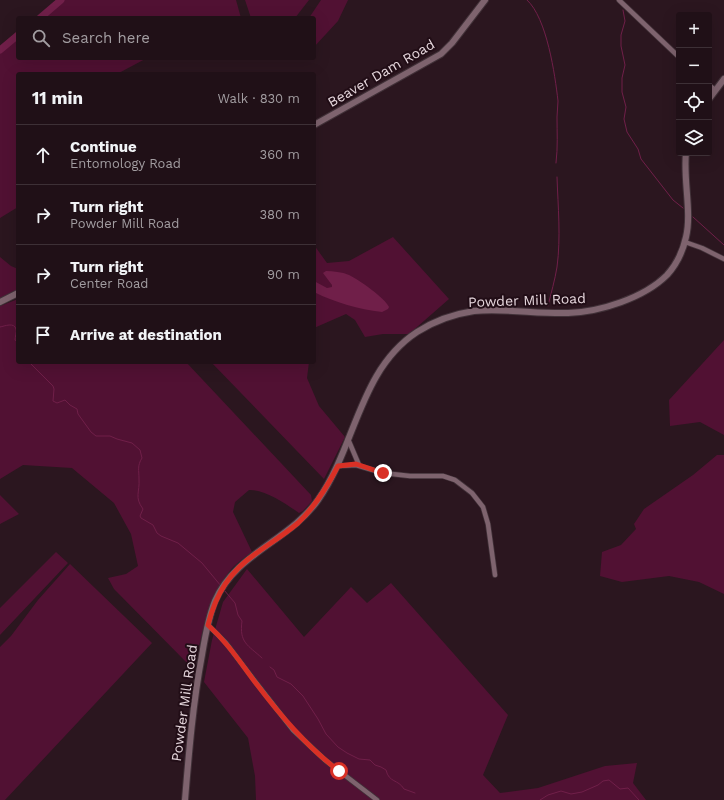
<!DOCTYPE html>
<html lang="en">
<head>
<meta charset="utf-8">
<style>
	body { margin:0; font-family:"Work Sans",sans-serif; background:#2d1e24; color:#f1f3f6 }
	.controls { position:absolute; right:12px; top:12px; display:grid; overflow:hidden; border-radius:4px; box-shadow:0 4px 16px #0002 }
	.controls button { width:36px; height:36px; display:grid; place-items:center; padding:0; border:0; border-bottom:1px solid #3d3036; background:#201017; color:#f1f3f6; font:20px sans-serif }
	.stop { position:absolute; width:12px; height:12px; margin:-9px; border:3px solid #d93025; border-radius:50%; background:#fff }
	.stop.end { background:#d93025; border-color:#fff; box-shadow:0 1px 4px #0008 }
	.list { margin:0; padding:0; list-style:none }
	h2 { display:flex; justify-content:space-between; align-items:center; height:52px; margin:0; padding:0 16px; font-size:17px }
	h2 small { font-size:13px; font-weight:400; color:#a29da1 }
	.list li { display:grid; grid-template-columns:26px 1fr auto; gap:12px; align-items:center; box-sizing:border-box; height:60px; padding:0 16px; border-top:1px solid #3d3036 }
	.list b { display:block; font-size:15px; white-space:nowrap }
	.list p { margin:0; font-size:13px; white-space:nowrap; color:#a29da1 }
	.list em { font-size:13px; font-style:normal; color:#a29da1 }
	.icon { flex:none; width:22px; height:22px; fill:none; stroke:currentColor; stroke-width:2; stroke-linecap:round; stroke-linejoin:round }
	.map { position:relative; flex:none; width:724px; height:800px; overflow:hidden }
	.search { position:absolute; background:#201017; box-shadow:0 4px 16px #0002; left:16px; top:16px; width:300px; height:44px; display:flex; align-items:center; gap:10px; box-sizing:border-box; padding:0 14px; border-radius:4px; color:#a29da1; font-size:15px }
	.panel { position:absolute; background:#201017; box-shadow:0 4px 16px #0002; left:16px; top:72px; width:300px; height:292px; border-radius:4px }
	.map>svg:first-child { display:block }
	.green { fill:#511133 }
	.water { fill:#701f49 }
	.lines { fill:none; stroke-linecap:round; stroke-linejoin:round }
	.stream { stroke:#701f49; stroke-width:1 }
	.river { stroke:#701f49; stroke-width:7 }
	.street-casing { stroke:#413138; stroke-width:6 }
	.secondary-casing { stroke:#413138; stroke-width:8 }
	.street { stroke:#7e636e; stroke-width:4.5 }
	.secondary { stroke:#7e636e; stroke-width:6 }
	.route { stroke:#d93025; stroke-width:5 }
	.labels { text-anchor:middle; stroke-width:4; stroke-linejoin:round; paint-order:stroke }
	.street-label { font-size:14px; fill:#e7d8de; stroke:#210d16 }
</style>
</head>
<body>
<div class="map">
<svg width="724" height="800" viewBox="0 0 724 800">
	<rect width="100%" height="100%" fill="#2b161f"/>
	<path class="green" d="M61,0H236L241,18H40Z
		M245,0H309L295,18H251Z
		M321,0H348L338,21L314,47V18H309Z
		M18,35V58H147L117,74H18V207L0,218V50Z
		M393,237L449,299L409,334H383L365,337L355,320L346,314L314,328V245L327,263L349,261Z
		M0,257L11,266L18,269V293L0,302Z
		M18,299V362H186L311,495L312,501L303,511L299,513C286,504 265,489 249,490L235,502L233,512L252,552C244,558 235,564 229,572C207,600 203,634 194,666H190L114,589L108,578L126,574L138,566L131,534L114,503L72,468L23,465L0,479V306Z
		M724,340V435L700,422L670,426L669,400Z
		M211,362H309L307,378L319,406L345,437L324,479Z
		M717,455H724V594L699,582L669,576L622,582L600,576L602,552L621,545L636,529L634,524L644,509L693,475Z
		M0,495L19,514L0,524Z
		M56,552L68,563L0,635V608Z
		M70,564L152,643L5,800H0V647L11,636L38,600Z
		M247,569L304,637L351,587L367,603L391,583L508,715L483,775L500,793L538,788L605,766L637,763L633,783L646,800H256L255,776L248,738L204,682L212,640L223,602Z"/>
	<path class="water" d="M326,271C333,271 342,272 349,275C358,279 385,298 389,307L388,309L382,312C358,309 336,303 314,292V281L327,288L332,287V285L323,273Z"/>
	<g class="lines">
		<path class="stream" d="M527,0C547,18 555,75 558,101C558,106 557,112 557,117C557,132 558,147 556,163
			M623,10L625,21L621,35V46L625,65L622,78V92L626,107L624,119L627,132L638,149L641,159L673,200L683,208
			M693,217L724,245
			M548,306C551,293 555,280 557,267C561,237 558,207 557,177
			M0,327C5,326 14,322 16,329C17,331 15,337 15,340L18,342
			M29,362L53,386L54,389L53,401L57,403L65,400L70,405L77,409L78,414L91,432L96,436H110L117,439L132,443L140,450L142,458C137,466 139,470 139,479C140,492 134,497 143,509L140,516L141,518L153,525L157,533L161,536L178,543L202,563L221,586
			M224,590L235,603L238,615L242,621C239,643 248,645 262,658
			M270,667L274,670L277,677L291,684L303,696L318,719L326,734L338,747L347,753L359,759L370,760L375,765L381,767L386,770C389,783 398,779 404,789L415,793
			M540,800L548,795L561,791L571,794L582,792L598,785L603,781L609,780L620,789L628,788L639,800"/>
		<path class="river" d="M40,18L61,0
			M0,50L18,35"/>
		<g class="street-casing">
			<path id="street" d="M619,0L679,57
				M709,85L715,90
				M685,242L702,248L724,259
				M348,439L359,465
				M338,466L356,465L383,473L410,476H443L455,480L472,493L483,507L488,524L495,575
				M208,625L226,643L254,680L293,730L325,760L377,800"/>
		</g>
		<g class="secondary-casing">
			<path id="secondary" d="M709,99L724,79
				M314,125L441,54L452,43L485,0
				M0,302L18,293
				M185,800C189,751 193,703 202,655C205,637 208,618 215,601C235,554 290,540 318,500C356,446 359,370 417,332C434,321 454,314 474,311C505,308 537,314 568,313C600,312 644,298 667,275C677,264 683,251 686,237C692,213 683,179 686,153"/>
		</g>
		<use href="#street" class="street"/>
		<use href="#secondary" class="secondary"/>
	</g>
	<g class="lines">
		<path class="route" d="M339,771C306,746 280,715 255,682C240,662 227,642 208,625C216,593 230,571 258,552C272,542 285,534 298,523C315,507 327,487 338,466L356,464L383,473"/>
	</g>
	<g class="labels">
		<g class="street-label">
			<text transform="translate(381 73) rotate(-30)" y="5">Beaver Dam Road</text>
			<text transform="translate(527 300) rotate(-2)" y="5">Powder Mill Road</text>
			<text transform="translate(184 703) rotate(-82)" y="5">Powder Mill Road</text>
		</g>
	</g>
</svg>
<div class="controls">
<button>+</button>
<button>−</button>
<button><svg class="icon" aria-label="locate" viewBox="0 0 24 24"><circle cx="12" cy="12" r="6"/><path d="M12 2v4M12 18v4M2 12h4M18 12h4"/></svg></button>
<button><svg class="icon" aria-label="layers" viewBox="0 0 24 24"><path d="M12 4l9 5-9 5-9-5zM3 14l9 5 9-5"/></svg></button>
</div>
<div class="stop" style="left:339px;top:771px"></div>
<div class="stop end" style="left:383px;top:473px"></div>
<div class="search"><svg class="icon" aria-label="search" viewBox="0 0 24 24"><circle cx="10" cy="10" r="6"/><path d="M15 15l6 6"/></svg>Search here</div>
<section class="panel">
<h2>11 min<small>Walk · 830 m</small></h2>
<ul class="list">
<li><svg class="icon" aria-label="ahead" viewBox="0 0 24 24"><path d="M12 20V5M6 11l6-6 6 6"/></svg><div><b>Continue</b><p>Entomology Road</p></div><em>360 m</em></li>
<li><svg class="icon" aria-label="right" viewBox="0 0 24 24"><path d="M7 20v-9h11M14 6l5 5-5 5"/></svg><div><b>Turn right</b><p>Powder Mill Road</p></div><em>380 m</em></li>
<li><svg class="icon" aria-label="right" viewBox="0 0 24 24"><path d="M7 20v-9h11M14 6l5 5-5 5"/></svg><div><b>Turn right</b><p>Center Road</p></div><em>90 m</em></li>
<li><svg class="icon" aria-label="arrive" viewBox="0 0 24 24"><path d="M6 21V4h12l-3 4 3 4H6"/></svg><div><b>Arrive at destination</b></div></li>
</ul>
</section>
</div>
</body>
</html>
